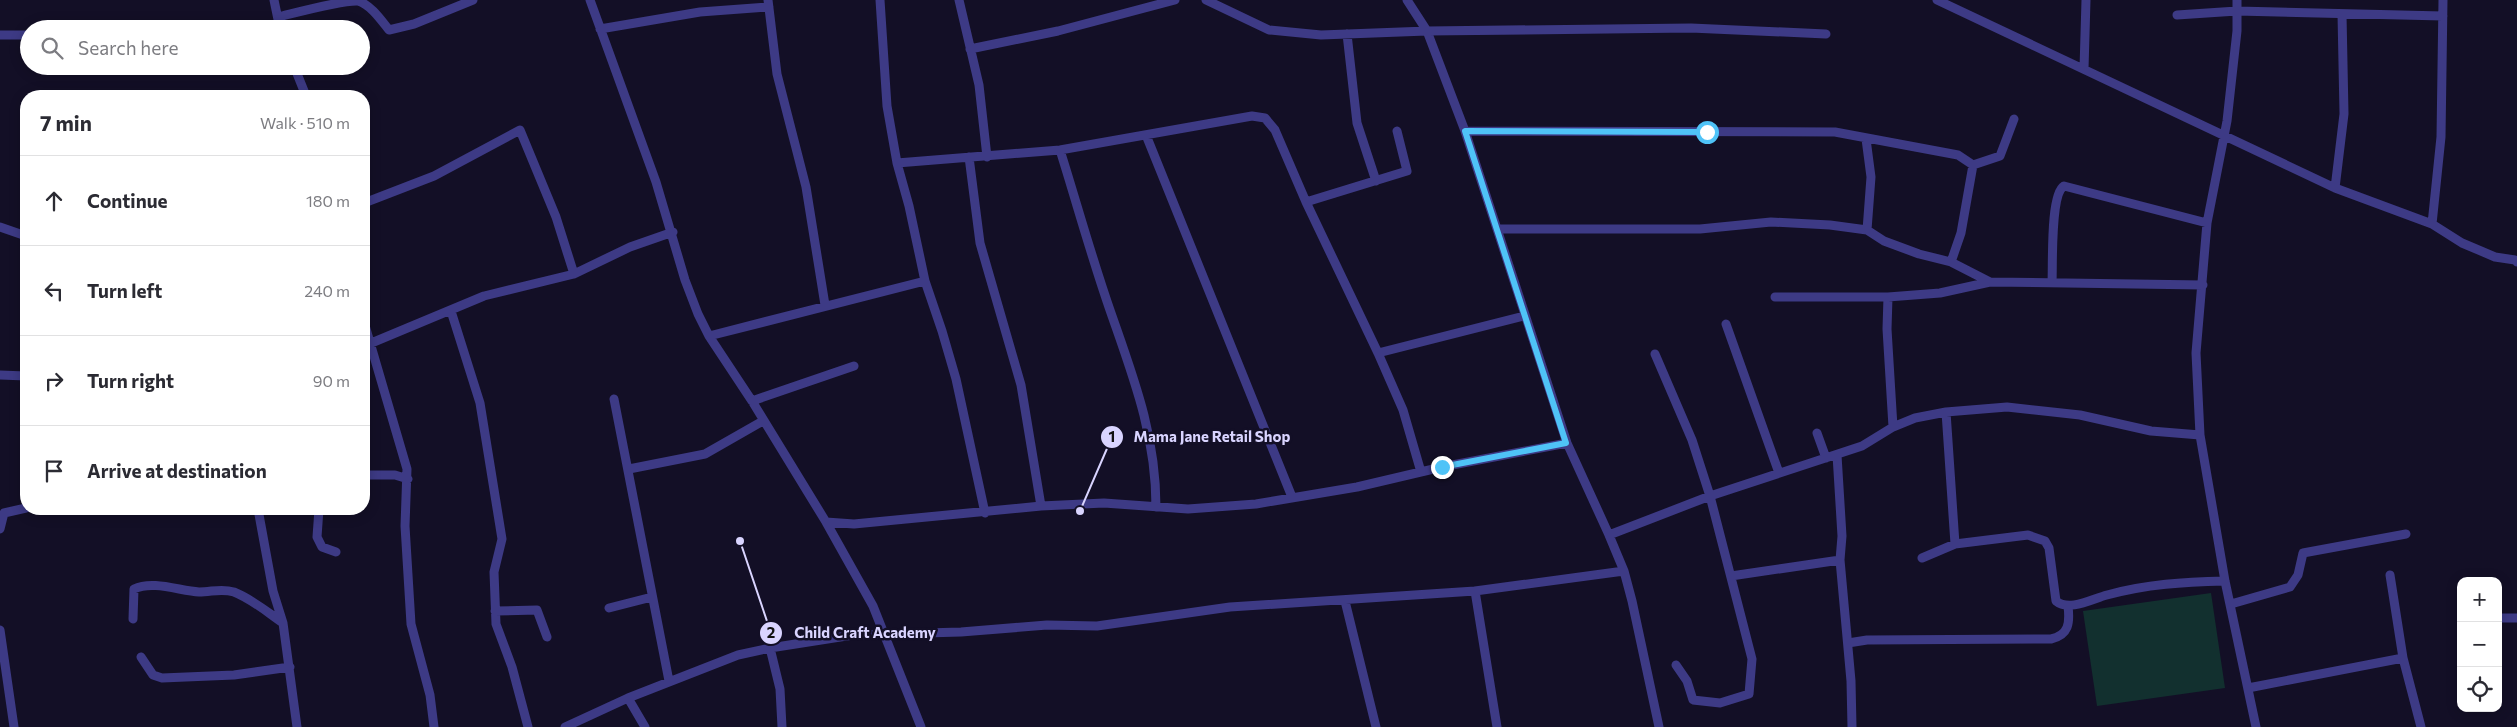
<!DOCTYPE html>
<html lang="en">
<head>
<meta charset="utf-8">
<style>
	body { margin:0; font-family:Commissioner,sans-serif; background:#f2f2f3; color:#2b2b33 }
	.controls { position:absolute; right:15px; bottom:15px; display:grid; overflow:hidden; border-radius:10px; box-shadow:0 2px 12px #0003 }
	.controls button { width:45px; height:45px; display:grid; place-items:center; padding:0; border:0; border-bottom:1px solid #e1e1e2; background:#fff; color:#2b2b33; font:25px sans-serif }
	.stop { position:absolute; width:15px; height:15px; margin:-11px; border:4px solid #4fc3f7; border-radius:50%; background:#fff }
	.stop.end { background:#4fc3f7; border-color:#fff; box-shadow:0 1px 5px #0008 }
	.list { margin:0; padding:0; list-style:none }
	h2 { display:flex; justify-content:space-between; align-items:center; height:65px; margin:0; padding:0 20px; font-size:21px }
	h2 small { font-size:16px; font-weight:400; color:#7c7c81 }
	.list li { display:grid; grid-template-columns:32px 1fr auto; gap:15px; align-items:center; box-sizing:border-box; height:90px; padding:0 20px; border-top:1px solid #e1e1e2 }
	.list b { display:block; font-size:19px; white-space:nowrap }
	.list em { font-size:16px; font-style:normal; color:#7c7c81 }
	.icon { flex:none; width:28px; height:28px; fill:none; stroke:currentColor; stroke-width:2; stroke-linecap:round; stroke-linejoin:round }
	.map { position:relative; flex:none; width:2517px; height:727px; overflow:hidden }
	.search { position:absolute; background:#fff; box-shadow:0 2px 12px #0003; left:20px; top:20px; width:350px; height:55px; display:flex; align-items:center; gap:12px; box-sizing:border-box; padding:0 18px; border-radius:28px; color:#7c7c81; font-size:19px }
	.panel { position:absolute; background:#fff; box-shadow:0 2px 12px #0003; left:20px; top:90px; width:350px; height:425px; border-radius:20px }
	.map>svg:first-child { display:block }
	.green { fill:#12302f }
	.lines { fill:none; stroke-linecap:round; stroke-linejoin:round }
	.minor { stroke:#3d3a85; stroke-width:9 }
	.route { stroke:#4fc3f7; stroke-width:6 }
	.leader { fill:none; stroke:#d9d4ff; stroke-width:2 }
	.callout-dot { fill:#d9d4ff; stroke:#130f26; stroke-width:2 }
	.mark-label { font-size:15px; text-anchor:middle; font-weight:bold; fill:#111 }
	.callout-label { font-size:15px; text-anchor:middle; font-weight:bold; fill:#d9d4ff; stroke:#130f26; stroke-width:5; stroke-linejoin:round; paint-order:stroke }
</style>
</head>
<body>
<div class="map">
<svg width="2517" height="727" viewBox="0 0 2517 727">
	<rect width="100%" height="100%" fill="#130f26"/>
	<path class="green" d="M2211,593L2225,688L2097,706L2083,611Z"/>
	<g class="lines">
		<path class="minor" d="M274,0L280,29
			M590,0L656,182L685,280L698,314L709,336L752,401L826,522L873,606L921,727
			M768,0L777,74L806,187L825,305
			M880,0L887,106L897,163L909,206L925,281L942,331L956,379L985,513
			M959,0L979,85L987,157
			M1206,0L1269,30L1321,35L1427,31L1691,28L1826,34
			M1407,0L1427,31L1465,131L1567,443L1609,535L1624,571L1632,601L1659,727
			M1937,0L2335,188L2432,224L2462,243L2495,257L2515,260L2517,262
			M2237,0V31L2227,121L2207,223L2196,353L2200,435L2225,581L2256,727
			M2177,15L2237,11L2443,16
			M278,17C295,13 342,0 358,1C371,5 381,20 389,30L414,24L473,0
			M600,29L700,12L769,7
			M1347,34L1357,123L1376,181
			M0,35H29
			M970,49L1058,31L1175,0
			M294,66L306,96
			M2084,69L2086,0
			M1465,131L1835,132L1958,155L1973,165L1961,233L1951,262
			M1146,135L1292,497
			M1866,139L1871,177L1867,230
			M1060,150C1077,204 1092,259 1111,313C1134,379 1156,436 1156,507
			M969,157L980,243L1021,385L1041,506
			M897,163L1060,150L1252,116L1265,118L1275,130L1306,202L1378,353L1403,410L1421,472
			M1973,165L2000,156L2014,119
			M2335,188L2344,114L2342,14
			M1306,202L1407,171L1397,131
			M364,203L434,176L520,130L556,217L574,274
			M2432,224L2441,137L2443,0
			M0,227L26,236
			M1498,229H1700L1771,222L1830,225L1867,230L1884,241L1919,254L1951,262L1990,282L2203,285
			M2052,282C2053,265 2050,194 2064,186L2207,223
			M1775,297H1888L1940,293L1990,282
			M1888,297L1887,329L1893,427
			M451,311L480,403L502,539L494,572L496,624L512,667L528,727
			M364,322L407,469L405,526L411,624L430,695L434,727
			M1726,324L1779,473
			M709,336L925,281
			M369,344L484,296L574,274L630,247L673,232
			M1378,353L1524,316
			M1655,354L1692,440L1710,496L1752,659L1749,694L1720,703L1693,700L1687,681L1676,665
			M0,375L26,376
			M25,376L26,326
			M614,399L669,681
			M752,401L854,366
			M1946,412L1955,544
			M1817,433L1826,458
			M1837,455L1842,536L1840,560L1851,681L1852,727
			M629,469L705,454L763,421
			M364,475H395L408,479
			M258,509L273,591L283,623L297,727
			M319,509L317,537L322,547L336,552
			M826,522L854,524L1041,506L1104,503L1188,509L1256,504L1357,487L1442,467L1567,443
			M0,529L4,513L26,508
			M1609,535L1710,496L1862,446L1893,427L1915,418L1946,412L2007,407L2080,415L2151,431L2200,435
			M1922,558L1955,544L2028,535L2045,541L2049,548L2056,601C2069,612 2092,599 2107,595C2147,584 2184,582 2225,581
			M2390,575L2403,658L2421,727
			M1731,576L1840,560
			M1475,591L1497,727
			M1345,601L1376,727
			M2231,604L2290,587L2298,575L2303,553L2406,534
			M609,608L652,597
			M495,611L537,610L547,637
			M2498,618H2517
			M133,619L134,589C153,580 180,591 199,592C212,592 221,588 234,592C252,599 267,612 283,623
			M0,630L14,727
			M1848,643L1867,640L2051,639C2069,635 2070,623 2068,606
			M770,648L780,689L782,727
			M141,657L153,675L162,678L234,675L290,667
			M2248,688L2403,658
			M628,698L645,727
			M565,727L628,698L738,655L770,648L853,635L961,632L1047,625L1097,626L1230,607L1475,591L1624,571"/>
	</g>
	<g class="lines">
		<path class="route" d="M1442,467L1566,443L1465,131L1707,132"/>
	</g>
	<path class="leader" d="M1080 511L1112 437M740 541L771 633"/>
	<g class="callout-dot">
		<circle cx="1080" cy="511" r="5"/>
		<circle cx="740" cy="541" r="5"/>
		<circle cx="1112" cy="437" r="12"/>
		<circle cx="771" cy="633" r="12"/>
	</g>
	<g class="mark-label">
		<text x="1112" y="442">1</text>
		<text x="771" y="638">2</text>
	</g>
	<g class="callout-label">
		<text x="1212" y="442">Mama Jane Retail Shop</text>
		<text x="865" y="638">Child Craft Academy</text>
	</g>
</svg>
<div class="controls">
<button>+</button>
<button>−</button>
<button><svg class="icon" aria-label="locate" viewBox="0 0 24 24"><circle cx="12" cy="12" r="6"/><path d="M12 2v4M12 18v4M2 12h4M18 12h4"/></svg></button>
</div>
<div class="stop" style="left:1707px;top:132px"></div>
<div class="stop end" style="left:1442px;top:467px"></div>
<div class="search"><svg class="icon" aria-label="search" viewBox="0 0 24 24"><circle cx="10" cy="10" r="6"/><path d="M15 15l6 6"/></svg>Search here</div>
<section class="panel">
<h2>7 min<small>Walk · 510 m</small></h2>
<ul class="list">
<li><svg class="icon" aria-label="ahead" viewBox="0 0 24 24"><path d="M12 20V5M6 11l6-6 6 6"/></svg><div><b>Continue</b></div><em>180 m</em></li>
<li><svg class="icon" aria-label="left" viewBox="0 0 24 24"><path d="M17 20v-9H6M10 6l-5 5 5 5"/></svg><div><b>Turn left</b></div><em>240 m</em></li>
<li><svg class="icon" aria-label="right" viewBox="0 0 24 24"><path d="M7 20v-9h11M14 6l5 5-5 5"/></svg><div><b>Turn right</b></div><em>90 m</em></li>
<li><svg class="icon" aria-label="arrive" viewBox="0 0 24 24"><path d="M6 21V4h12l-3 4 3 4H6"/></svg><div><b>Arrive at destination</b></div></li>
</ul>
</section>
</div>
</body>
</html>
